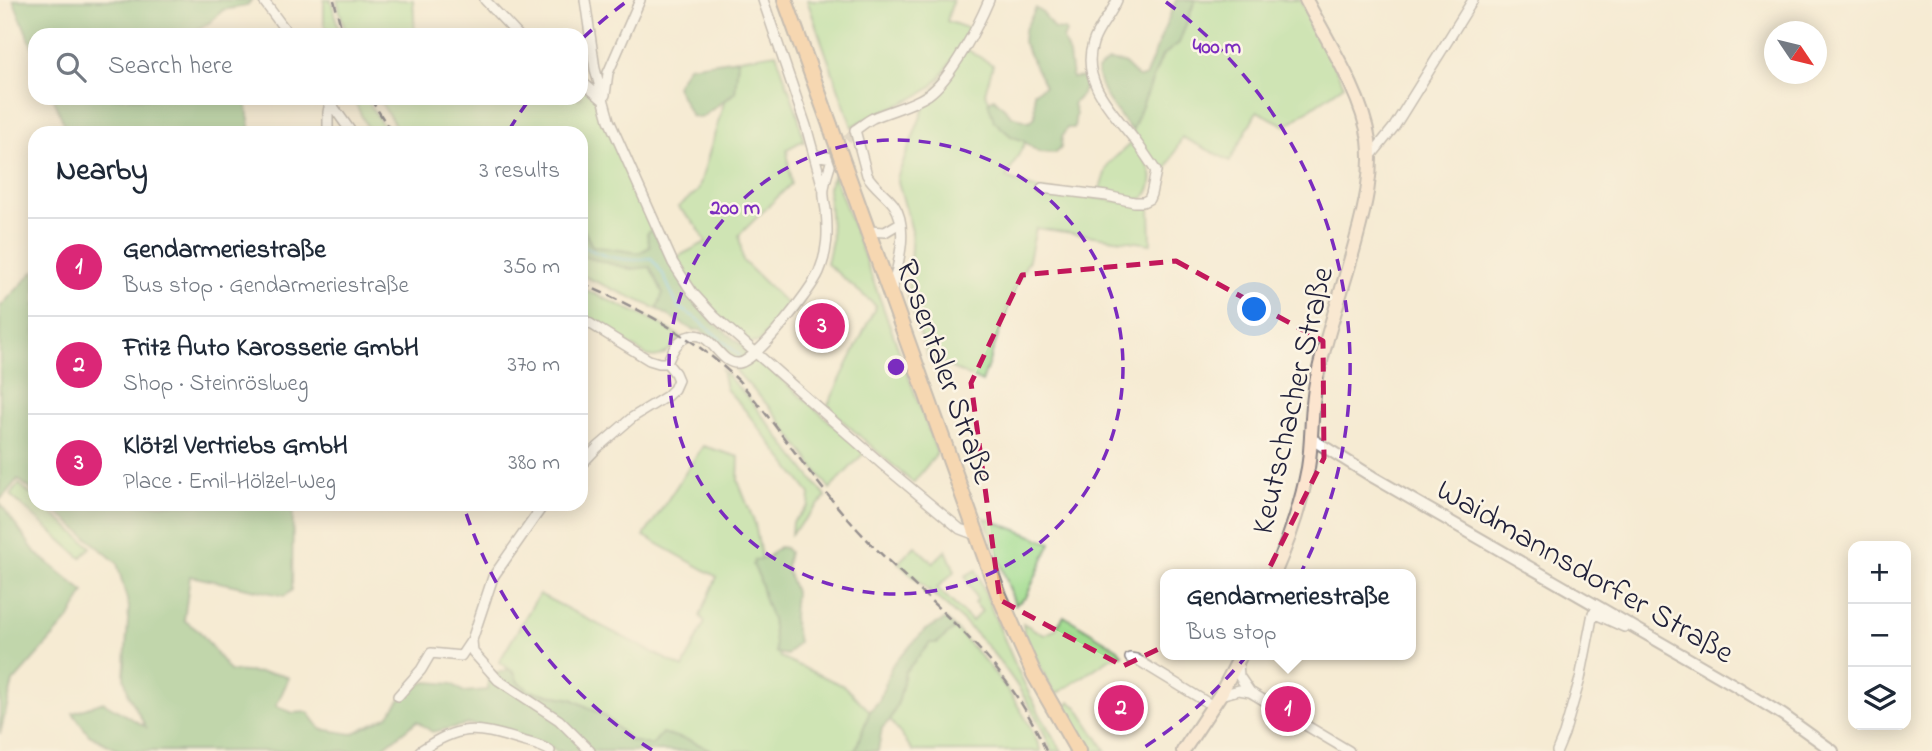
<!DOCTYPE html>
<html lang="en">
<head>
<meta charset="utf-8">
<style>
	body { margin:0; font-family:"Indie Flower",sans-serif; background:#f6f6f7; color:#1f2937 }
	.controls { position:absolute; right:21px; bottom:21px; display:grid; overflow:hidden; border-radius:14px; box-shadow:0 4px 18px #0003 }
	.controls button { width:63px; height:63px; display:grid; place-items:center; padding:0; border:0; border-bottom:2px solid #e0e1e3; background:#fff; color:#1f2937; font:35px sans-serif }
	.compass { position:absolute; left:1764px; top:21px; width:63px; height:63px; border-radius:50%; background:#fff; box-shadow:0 4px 18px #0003; rotate:125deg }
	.you { position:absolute; left:1255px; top:310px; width:24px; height:24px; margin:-18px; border:5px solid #fff; border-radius:50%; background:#1a73e8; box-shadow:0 0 0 10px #1a73e833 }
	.badge { display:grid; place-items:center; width:46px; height:46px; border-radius:50%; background:#db2777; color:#fff; font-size:23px; font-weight:700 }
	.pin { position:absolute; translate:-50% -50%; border:4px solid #fff; box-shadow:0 2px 7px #0006 }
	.popup { position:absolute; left:1160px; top:569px; width:256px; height:91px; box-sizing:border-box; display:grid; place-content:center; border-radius:14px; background:#fff; filter:drop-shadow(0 2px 5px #0005); font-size:23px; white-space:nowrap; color:#747a83 }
	.popup b { font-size:26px; color:#1f2937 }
	.popup::after { content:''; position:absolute; left:50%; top:100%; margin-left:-14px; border:14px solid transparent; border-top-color:#fff }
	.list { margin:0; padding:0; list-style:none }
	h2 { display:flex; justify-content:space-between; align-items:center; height:91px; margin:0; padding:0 28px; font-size:30px }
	h2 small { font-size:23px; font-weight:400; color:#747a83 }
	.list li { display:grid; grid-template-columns:46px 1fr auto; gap:21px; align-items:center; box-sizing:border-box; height:98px; padding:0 28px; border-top:2px solid #e0e1e3 }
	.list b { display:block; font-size:26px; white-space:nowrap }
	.list p { margin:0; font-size:23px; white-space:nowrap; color:#747a83 }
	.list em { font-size:23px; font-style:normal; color:#747a83 }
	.icon { flex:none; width:38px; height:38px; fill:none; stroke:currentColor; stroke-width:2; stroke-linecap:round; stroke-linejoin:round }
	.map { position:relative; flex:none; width:1932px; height:751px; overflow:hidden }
	.search { position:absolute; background:#fff; box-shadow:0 4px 18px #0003; left:28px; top:28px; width:560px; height:77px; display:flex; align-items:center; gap:18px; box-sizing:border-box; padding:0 24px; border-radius:21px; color:#747a83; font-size:26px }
	.panel { position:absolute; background:#fff; box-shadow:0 4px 18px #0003; left:28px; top:126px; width:560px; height:385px; border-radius:21px }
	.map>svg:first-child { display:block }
	.green { fill:#a0dc8f; stroke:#617f65; stroke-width:2 }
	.forest { fill:#80bc7a; stroke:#516f5a; stroke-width:2 }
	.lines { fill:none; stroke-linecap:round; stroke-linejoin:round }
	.stream { stroke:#5ebfdc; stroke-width:2.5 }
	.minor-tunnel { stroke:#ccc3b5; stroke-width:9; stroke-dasharray:9 4.5; stroke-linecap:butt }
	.minor-casing { stroke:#8c8687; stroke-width:12 }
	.tertiary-casing { stroke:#8c8687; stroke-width:14 }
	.secondary-casing { stroke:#8c8687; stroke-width:16 }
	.primary-casing { stroke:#8c8687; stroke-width:18 }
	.minor { stroke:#fff; stroke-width:9 }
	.tertiary { stroke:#fff; stroke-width:10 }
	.secondary { stroke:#fce5cf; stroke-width:12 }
	.primary { stroke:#f7be88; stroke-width:14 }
	.rail { stroke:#22223b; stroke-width:2.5; stroke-dasharray:10 5; stroke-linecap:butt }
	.primary-bridge-casing { stroke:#8c8687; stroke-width:18; stroke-linecap:butt }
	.primary-bridge { stroke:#f7be88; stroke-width:14 }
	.marked { fill:none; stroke:#c2185b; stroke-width:5; stroke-dasharray:14 9; stroke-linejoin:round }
	.ring { fill:none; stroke:#7b2cbf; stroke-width:3.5; stroke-dasharray:12 9 }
	.labels { text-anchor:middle; stroke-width:5; stroke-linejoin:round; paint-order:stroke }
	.street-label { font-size:32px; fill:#22223b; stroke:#fcf5e5 }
	.centre { fill:#7b2cbf; stroke:#fcf5e5; stroke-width:3.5 }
	.ring-label { font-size:21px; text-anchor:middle; font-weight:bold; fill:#7b2cbf; stroke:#fcf5e5; stroke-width:5; stroke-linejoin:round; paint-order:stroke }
</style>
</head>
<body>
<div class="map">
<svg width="1932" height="751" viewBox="0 0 1932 751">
	<rect width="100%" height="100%" fill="#fcf5e5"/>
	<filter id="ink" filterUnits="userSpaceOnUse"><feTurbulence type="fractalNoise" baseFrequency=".0143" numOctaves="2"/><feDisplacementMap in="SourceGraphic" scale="14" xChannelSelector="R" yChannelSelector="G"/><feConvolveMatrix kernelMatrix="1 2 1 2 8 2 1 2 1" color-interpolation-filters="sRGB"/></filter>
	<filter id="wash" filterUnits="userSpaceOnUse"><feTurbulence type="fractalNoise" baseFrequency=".00686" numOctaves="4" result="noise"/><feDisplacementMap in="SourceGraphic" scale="28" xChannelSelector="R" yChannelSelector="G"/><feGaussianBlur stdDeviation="1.57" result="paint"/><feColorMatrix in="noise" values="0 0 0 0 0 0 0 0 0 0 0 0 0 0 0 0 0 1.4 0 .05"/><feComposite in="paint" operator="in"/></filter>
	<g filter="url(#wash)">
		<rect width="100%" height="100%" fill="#f6ebd3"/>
		<path class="green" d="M324,0H331L340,35H327L324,23Z
			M337,0H413L415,35H346Z
			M807,0H953L947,21L970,29C958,49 946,77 926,91C904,106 876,111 852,127Z
			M1195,0H1300L1344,85L1286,126L1257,111L1230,161L1182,137L1166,171L1149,156L1132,131L1162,56L1179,43Z
			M966,49L993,65L985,93L1002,120L1027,139L1006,178L1040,190L1145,205L1150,208L1151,244L1036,228L1029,260L1016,284L982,382L928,357L908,298L912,231L897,178L928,98Z
			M776,53L798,115L804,142H800L787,149L791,184L739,235L743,261L789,306L759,342L750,343L717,315L695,290L677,257L706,242L697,226L678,207L698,191L724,102L735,92L738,59Z
			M581,87L595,96L652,229L647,234L650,247L639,253L591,246L581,224V133H400L378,98H581Z
			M353,98H366L387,133H370Z
			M1132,142C1146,160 1161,177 1144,198L1135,200L1099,192L1108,164Z
			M834,175L937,453L913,483L827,407L876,306L827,264L832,240L828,188Z
			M581,256L631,269L650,266L663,293L657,309L581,275Z
			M581,288L657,322L681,337C671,348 664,360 648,356L581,315Z
			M754,360L760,361L865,452L830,489L772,410L735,370Z
			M722,370L750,400L826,497L791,534L792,523L809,506L810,494L741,405L726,389Z
			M703,446L739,457L738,481L755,524L780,657L844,686L870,711L855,751H713L691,741L652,745L631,741L603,715L572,699L530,691L518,682L514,673L499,662L539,594L683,668L705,622L700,616L717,577L644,536Z
			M19,484L35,498V504H41L91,547L81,558L10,495Z
			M985,518L1051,543L1026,597L1015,605Z
			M915,546L933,563L946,550L955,571L937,588L972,621L982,611L974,603L977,600L965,576L976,570C1001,632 1025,695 1062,751H1052C1033,705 1003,660 967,625C945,604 921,584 898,563Z
			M1064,616L1118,649L1122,655L1111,658L1055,695L1024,635L1023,623L1044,635L1055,630Z
			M955,628C990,665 1023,704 1041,751H913L890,720L899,700L905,672L930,642L937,643Z
			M1070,702L1077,707L1106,751H1089L1068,715L1066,707Z"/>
		<path class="forest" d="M13,0H252L246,6L223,10L209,23L186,35H35V53Z
			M1176,0H1195L1179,43L1162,56L1132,131C1117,112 1100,95 1097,70L1108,61L1124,63L1138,77H1145Z
			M1036,8L1043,13L1054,29L1064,30L1066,32L1063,39L1069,55L1072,78L1088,77L1091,85L1084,88L1082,94L1073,104L1076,113L1074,128H1067L1062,136L1061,148L1056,153L1038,152L1022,140L1012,137L994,121L988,102L994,98L1012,116L1029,122L1035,117L1034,92L1045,86L1023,42L1024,31Z
			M738,59L735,92L701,118L691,116L676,86L688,66Z
			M53,98H243L247,107L251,133H68Z
			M581,224L592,246L639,253L650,247L647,234L652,229L688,291L713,322L744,347L747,353C744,360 739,360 732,359L701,330H693L657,309L663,293L650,267L631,269L581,256Z
			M35,270V493L18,479L0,500V307Z
			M0,503L36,553L84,592L70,618L13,682L0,734Z
			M48,504H293L292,590L285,596L190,576L184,620L200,632L230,671L281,674L289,678L276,706L293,713L308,712L321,729L352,734L388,716L409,688L427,682L452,684L464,692L488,690V676L509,669L514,673L518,682L530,691L572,699L603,715L631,741L652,745L662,733L691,741L713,751H557L549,746L470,724L432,732L417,721L379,751H119L89,735L73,713L103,702L146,727L129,696L124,677L129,607L117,563Z
			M779,547L785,548L789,552L786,567L795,592L793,617L798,642L787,655L776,653L772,619L764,598L759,577L753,565L755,560L767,558Z
			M946,619L955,628L937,643H930L905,672L899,700L890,720L882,728L878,751H855L870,711L879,701L892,665L925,630Z"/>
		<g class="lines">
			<path class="stream" d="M581,245C601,257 629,263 651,258L663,274L678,307L696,318L739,355"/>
		</g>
	</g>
	<g filter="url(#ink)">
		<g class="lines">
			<path class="minor-tunnel" d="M838,150L855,130"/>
			<g class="minor-casing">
				<path id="minor" d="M263,0L289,35
					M485,0L518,35
					M585,0L595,69L609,120L673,263L692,292L715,317L883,465L960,529L976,535
					M763,0L806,126L823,188
					M581,81L602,99
					M605,95L608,73L640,0
					M327,98L352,133
					M328,133V112L330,103
					M1370,157L1394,127L1473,0
					M1042,188L1107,196L1134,202H1143L1149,199L1151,194L1156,171C1149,160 1142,150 1134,139C1113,112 1080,81 1093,43C1098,27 1111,15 1117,0
					M868,231L885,232L900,223
					M891,294C897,268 910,229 894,205C886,194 874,187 867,175L855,130C861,126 867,121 873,118C891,110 911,106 928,95C951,79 978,26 989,0
					M581,318L649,360L659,363H667
					M581,465L598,447L633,417L667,396L674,389L678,380L675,373L667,363C672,352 677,339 690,336C713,330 718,365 739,363C757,361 811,290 819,272C828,251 828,232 826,210C825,203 823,195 824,189C825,179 830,168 832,158L814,155
					M544,504L493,577L472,640L473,652L498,680L559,720L590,751
					M1130,658L1136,659L1213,706
					M1238,662L1239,676L1250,692
					M1220,695L1239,690L1250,692L1349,751
					M398,696L421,670L431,653L461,656L471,641
					M420,751C459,725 474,726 519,740C529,743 541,745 550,751
					M1557,751L1564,734L1580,679L1593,613L1624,627"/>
			</g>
			<g class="tertiary-casing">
				<path id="tertiary" d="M1310,438L1373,477L1736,686L1783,715L1833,751"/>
			</g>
			<g class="secondary-casing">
				<path id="secondary" d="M1274,574C1289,540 1301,505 1308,468C1313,438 1310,407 1317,378C1327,331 1344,286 1356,240C1365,207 1373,174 1369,140C1362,94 1328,42 1306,0
					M1183,751L1220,695L1241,655"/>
			</g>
			<g class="primary-casing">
				<path id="primary" d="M785,0L830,125
					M844,165L998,593L1034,674L1078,751"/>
			</g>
			<use href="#minor" class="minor"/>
			<use href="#tertiary" class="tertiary"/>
			<use href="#secondary" class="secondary"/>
			<use href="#primary" class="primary"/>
			<path class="rail" d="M334,0L343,35
				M370,98L392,133
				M581,283C643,311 688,332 738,380C780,428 814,483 858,530C927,604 1005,653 1046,751"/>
			<g class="primary-bridge-casing">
				<path id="primary-bridge" d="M830,125L844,165"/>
			</g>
			<use href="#primary-bridge" class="primary-bridge"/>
		</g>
	</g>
	<path d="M0 0H1932V751H0ZM1176,261L1323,341L1324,458L1251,605L1123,666L1000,600L971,383L1022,275Z" fill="#f6ebd3" fill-opacity=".55" fill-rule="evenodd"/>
	<path class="marked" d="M1176,261L1323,341L1324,458L1251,605L1123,666L1000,600L971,383L1022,275Z"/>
	<g class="ring">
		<circle cx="896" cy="367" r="227"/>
		<path d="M652 750A454 454 0 0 1 464 507M509 130A454 454 0 0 1 529 100M583 38A454 454 0 0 1 626 2M1166 2A454 454 0 0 1 1140 750"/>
	</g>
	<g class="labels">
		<g class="street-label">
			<text transform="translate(947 371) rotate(70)" y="11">Rosentaler Straße</text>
			<text transform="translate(1291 400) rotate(-77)" y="11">Keutschacher Straße</text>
			<text transform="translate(1586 570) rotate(30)" y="11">Waidmannsdorfer Straße</text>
		</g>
	</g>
	<circle cx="896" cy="367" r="10" class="centre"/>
	<g class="ring-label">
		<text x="1217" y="53">400 m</text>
		<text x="735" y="214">200 m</text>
	</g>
</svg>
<div class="controls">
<button>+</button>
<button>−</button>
<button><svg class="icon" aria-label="layers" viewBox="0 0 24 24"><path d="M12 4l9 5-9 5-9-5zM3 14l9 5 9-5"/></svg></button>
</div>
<svg class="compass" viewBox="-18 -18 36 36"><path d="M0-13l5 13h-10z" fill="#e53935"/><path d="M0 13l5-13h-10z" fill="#747a83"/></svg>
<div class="you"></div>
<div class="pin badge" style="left:1288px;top:709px">1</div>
<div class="popup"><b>Gendarmeriestraße</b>Bus stop</div>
<div class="pin badge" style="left:1121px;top:708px">2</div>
<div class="pin badge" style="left:822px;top:326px">3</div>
<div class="search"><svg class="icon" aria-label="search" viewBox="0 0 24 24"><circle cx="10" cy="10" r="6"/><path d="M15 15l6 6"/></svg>Search here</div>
<section class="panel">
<h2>Nearby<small>3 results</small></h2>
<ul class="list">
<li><span class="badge">1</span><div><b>Gendarmeriestraße</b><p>Bus stop · Gendarmeriestraße</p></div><em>350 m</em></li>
<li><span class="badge">2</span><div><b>Fritz Auto Karosserie GmbH</b><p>Shop · Steinröslweg</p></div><em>370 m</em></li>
<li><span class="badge">3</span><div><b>Klötzl Vertriebs GmbH</b><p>Place · Emil-Hölzel-Weg</p></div><em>380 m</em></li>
</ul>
</section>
</div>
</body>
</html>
